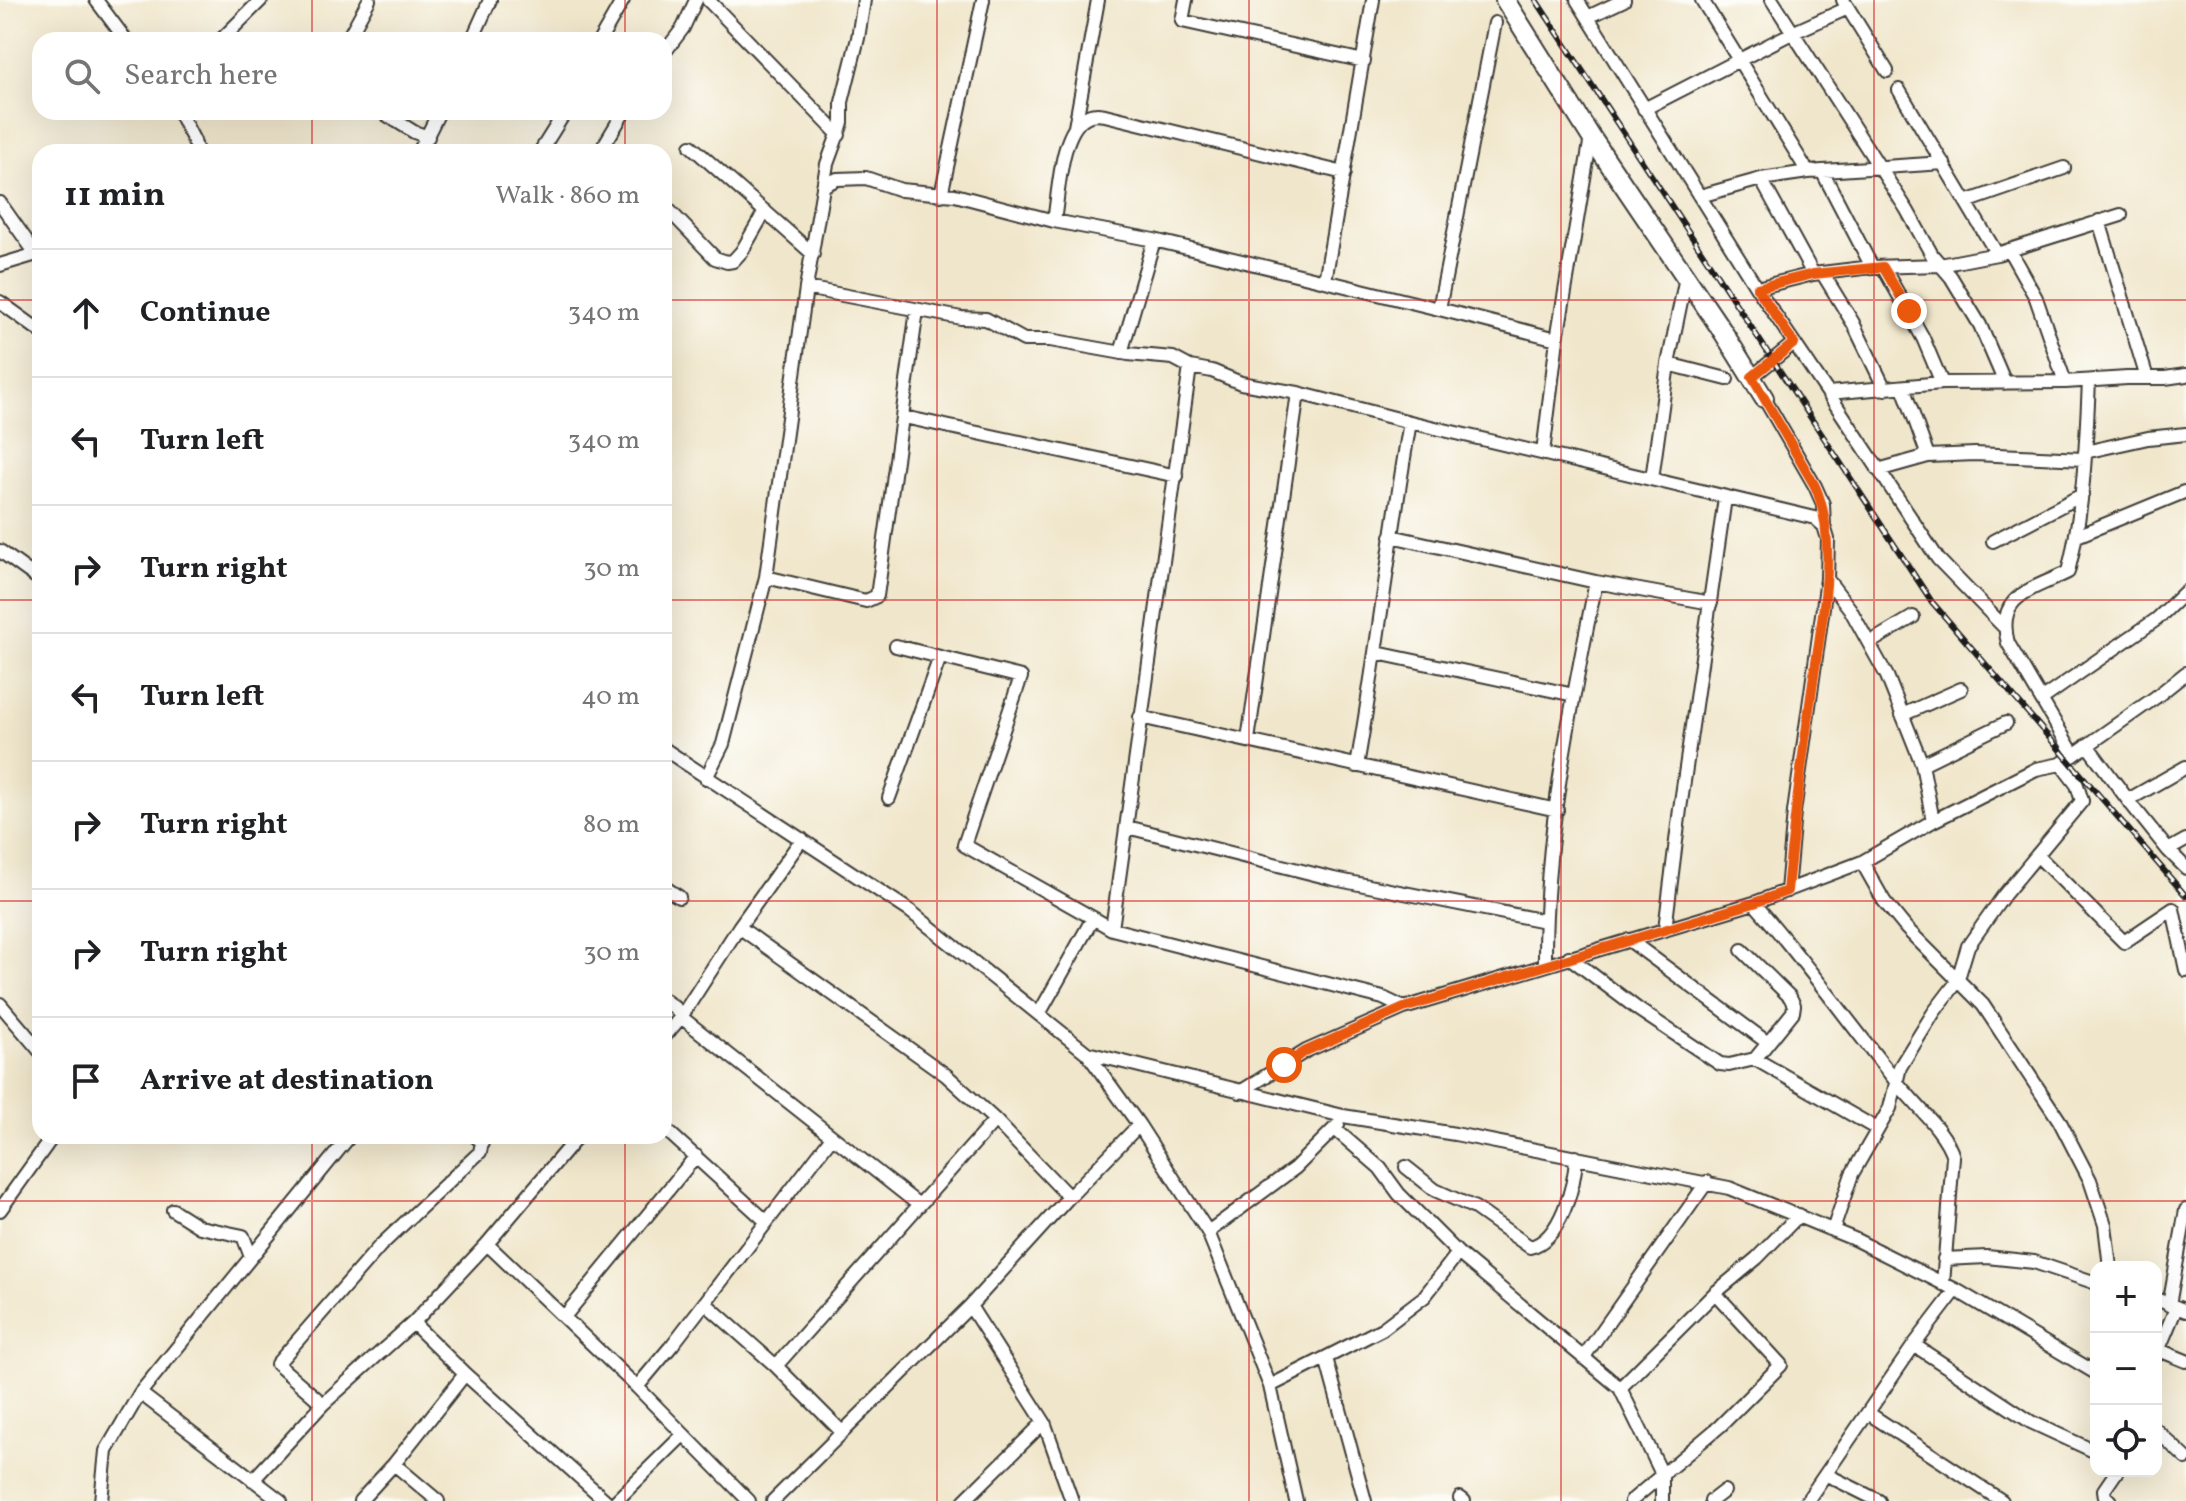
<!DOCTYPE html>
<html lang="en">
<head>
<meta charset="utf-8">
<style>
	body { margin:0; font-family:Vollkorn,serif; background:#f2f2f2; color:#202124 }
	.controls { position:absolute; right:24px; bottom:24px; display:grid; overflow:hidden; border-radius:16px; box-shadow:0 8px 32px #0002 }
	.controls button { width:72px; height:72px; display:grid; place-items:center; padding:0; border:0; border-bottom:2px solid #e0e0e0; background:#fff; color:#202124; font:40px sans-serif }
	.stop { position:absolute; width:24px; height:24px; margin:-18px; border:6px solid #ea580c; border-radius:50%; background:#fff }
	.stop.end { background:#ea580c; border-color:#fff; box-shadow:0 2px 8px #0008 }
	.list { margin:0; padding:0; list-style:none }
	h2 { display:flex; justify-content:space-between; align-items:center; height:104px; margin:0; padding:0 32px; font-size:34px }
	h2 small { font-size:26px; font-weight:400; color:#757577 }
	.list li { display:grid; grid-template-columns:52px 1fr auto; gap:24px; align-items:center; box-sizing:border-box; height:128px; padding:0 32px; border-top:2px solid #e0e0e0 }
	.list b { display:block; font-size:30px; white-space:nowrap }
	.list em { font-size:26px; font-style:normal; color:#757577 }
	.icon { flex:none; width:44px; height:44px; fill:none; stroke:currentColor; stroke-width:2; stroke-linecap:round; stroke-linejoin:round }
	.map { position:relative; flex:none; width:2186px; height:1501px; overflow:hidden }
	.search { position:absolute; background:#fff; box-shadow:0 8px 32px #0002; left:32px; top:32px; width:640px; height:88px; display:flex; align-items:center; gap:20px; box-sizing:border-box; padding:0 28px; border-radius:24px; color:#757577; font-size:30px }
	.panel { position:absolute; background:#fff; box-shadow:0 8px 32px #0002; left:32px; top:144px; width:640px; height:1000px; border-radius:24px }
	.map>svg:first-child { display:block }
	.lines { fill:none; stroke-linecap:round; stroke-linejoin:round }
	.minor-casing { stroke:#3c3a36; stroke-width:16 }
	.secondary-casing { stroke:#3c3a36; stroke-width:22 }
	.minor { stroke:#fff; stroke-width:12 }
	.secondary { stroke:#fff; stroke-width:18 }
	.rail-casing { stroke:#1c1c1c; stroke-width:6 }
	.rail { stroke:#fdfcf7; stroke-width:3; stroke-dasharray:9; stroke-linecap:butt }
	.route { stroke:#ea580c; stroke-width:10 }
	.grid { fill:none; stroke:#d62828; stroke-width:2; stroke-opacity:0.55 }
</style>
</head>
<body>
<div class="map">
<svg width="2186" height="1501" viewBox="0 0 2186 1501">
	<rect width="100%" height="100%" fill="#fdfcf7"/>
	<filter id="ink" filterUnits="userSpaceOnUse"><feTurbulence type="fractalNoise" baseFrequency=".0125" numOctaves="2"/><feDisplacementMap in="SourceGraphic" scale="16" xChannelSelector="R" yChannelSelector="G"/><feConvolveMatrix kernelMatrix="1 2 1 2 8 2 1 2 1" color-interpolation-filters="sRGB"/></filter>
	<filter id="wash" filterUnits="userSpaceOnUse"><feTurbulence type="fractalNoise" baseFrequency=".006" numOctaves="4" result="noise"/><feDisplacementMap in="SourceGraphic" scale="32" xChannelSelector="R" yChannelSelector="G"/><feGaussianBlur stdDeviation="1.8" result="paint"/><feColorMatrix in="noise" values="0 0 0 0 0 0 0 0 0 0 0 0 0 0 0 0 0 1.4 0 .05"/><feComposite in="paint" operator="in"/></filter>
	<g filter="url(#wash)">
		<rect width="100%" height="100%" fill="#f0e6cb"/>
	</g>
	<g filter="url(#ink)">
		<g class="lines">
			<g class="minor-casing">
				<path id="minor" d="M96,0L126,40
					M708,0L839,135
					M1186,0L1182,21L1364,61
					M1373,0L1325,281L1439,309
					M1577,0L1757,288L1828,393L1942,383L2065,382L2127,378H2165L2186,375
					M1702,0L1808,172
					M1772,0L1907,210L1932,255L1951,277L1980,325L2005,383
					M1843,0L1887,71
					M1588,17L1624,0
					M1495,23L1439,309L1557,339
					M221,40L261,0
					M347,40L369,0
					M472,40L490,0
					M600,40L623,0
					M664,53L683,28L696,0
					M1899,90L1997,254
					M1644,109L1792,33L1848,8
					M179,112L194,141L197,152
					M382,112L414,132L428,137
					M1075,127L1098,0
					M691,146L813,254
					M419,152L439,112
					M540,152L565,112
					M600,152L624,112
					M1822,171L1872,267
					M1761,179L1813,274
					M823,186L837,179L866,178L901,190L955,195L1054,221C1059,193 1060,131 1086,117C1092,113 1099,114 1105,115L1344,173
					M941,195L983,0
					M1700,196L1761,179L1808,172L1944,163
					M1966,202L2064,168
					M0,203L36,254
					M664,205L715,258L727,262L733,261L742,251L765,211
					M1054,221L1154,240L1325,281
					M2099,221L2147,378
					M2009,250L2036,298L2065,382
					M0,265L40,253
					M1883,267L1923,338L1942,383
					M1823,274L1853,323L1885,389
					M1686,277L1668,364L1727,379
					M806,288L961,318L986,319L1024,340H1050L1128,354L1173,358L1190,367L1212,371L1241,383L1298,393L1410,422L1815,518L1824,526L1828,539L1827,579L1794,812L1787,891
					M1757,288L1813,274L1872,267L1940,265L1997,254L2121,215
					M0,302L40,331
					M1121,353L1154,240
					M1190,367L1112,929L1383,998L1404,1008
					M1752,377L1794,343
					M1903,387L1928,456
					M1828,393L1938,559L2003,626
					M1764,398L1815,486L1823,504L1824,526
					M904,417L1177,476
					M2085,452L2148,438L2186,434
					M1543,453L1557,339L1591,137
					M1878,470L1928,456L1975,454L2084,459
					M1652,479L1668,364
					M1391,536L1596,582L1711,603
					M2077,536L2184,492
					M1993,541L2082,495
					M0,551L40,580
					M766,577L866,601L877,596L917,310
					M1827,579L1850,609L1887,676L1922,764L1933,821
					M1871,642L1913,617
					M896,646L1021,677L964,845L1093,918
					M1377,653L1574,695
					M2042,699L2157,619L2185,592
					M1902,715L1961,689
					M1140,717L1557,810
					M1248,740L1298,393
					M2087,745L2128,800L2186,767
					M664,749L910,911L1087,1053L1139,1125L1208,1232L1270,1386L1296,1501
					M2074,755L2008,643C1995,595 2032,590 2068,572C2084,509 2086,445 2089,381
					M1922,764L2006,723
					M1357,766C1377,652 1390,537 1410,422
					M706,778L723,744L766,577L806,288L827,164L842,123V102L858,38L864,0
					M889,798L940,657
					M2128,800L2168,850L2186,840
					M1127,827L1334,879L1545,921
					M2168,850L2186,868
					M2037,855L2124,942L2173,909L2186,970
					M1862,862L1884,901L1906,928L1983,1005L2059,1120L2090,1180L2105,1225L2110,1267
					M664,887L679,897
					M1754,903C1804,960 1848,1021 1895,1080C1913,1103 1946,1131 1953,1157L1943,1284
					M739,927L946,1075L995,1120L1069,1197
					M1665,929L1680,809L1725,498
					M1629,940L1768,1043
					M1742,950L1790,997L1794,1005L1793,1012L1755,1059
					M1569,957L1639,1010L1720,1064L1729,1065L1755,1059L1877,1129
					M1545,964C1544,836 1571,707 1596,582
					M664,1000L676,1009L681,1017L919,1205
					M0,1004L40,1051
					M1039,1014L1093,918L1112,929
					M664,1037L681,1017L739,927L802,839
					M1087,1053L1343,1116L1455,1134L1729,1188L1854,1239L1956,1290L2096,1373
					M1240,1092L1306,1051L1404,1008L1754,903L1862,862L1933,821L2036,769L2061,764L2156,697L2186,673
					M664,1128L767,1222
					M1336,1130L1380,1168L1399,1194L1458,1253L1620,1388L1662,1474V1501
					M1406,1167L1435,1190L1475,1208L1530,1247C1561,1240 1575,1184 1576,1157
					M0,1210L53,1136
					M173,1210L200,1227L243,1236L251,1257
					M1833,1230L1852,1174L1890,1108L1900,1067L1934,1012L1957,982L1968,946L2004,895L2082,801L2077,785L2061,764
					M1208,1232L1295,1168L1338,1125
					M487,1244L637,1387L749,1501
					M1944,1259L1987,1257L2034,1262L2096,1283
					M2156,1299L2186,1311
					M705,1303L776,1366L841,1431
					M2169,1305L2186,1210
					M970,1306L1044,1422L1072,1501
					M564,1317L696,1156
					M413,1323L465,1374L606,1501
					M1914,1345L2031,1422L2096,1452
					M2159,1350L2186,1361
					M2156,1356L2176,1308
					M1326,1358L1365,1501
					M1583,1358L1707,1182
					M776,1366L995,1120
					M1270,1386L1382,1329L1424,1297L1458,1253
					M637,1387L673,1344L832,1137
					M1620,1388L1715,1293L1757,1258L1799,1215
					M140,1393L281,1501
					M323,1404L277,1364L380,1246L480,1152L482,1142L475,1136
					M1868,1413L2002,1501
					M2156,1430L2186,1458
					M394,1464L438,1501
					M1827,1475L1879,1501
					M253,1480L323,1404L413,1323L487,1244L578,1136
					M1460,1498L1464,1501
					M101,1501L106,1451L140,1393L350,1136
					M360,1501L394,1464L465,1374
					M616,1501L683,1435
					M773,1501L970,1306L1069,1197L1139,1125
					M964,1501L1044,1422
					M1631,1501L1720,1426L1781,1365L1715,1293
					M1711,1501L1724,1491
					M1807,1501L1914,1345L1956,1290
					M2111,1501L2105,1497L2104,1490L2117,1471"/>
			</g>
			<g class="secondary-casing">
				<path id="secondary" d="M1505,0L1591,137L1723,332L1764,398"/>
			</g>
			<use href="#minor" class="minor"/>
			<use href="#secondary" class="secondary"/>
			<g class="rail-casing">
				<path id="rail" d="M1536,0L1932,602L2186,896"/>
			</g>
			<use href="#rail" class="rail"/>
		</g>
	</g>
	<g class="lines" filter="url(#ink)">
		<path class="route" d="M1284,1065L1306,1051L1404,1008L1754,903L1787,891C1793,826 1802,761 1811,696C1819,633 1841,545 1815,486L1752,377L1794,343L1757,288L1813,274L1883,267L1909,311"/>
	</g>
	<path class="grid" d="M312,0V40M625,0V40M937,0V1501M1249,0V1501M1561,0V1501M1874,0V1501M312,112V152M625,112V152M0,300H40M664,300H2186M0,600H40M664,600H2186M0,901H40M664,901H2186M312,1136V1501M625,1136V1501M0,1201H2186"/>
</svg>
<div class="controls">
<button>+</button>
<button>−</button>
<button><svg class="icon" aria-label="locate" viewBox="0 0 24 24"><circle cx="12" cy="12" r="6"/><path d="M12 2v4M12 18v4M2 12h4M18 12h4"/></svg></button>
</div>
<div class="stop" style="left:1284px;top:1065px"></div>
<div class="stop end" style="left:1909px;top:311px"></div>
<div class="search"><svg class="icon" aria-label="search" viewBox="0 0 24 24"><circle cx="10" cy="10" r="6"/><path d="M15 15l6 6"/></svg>Search here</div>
<section class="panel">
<h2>11 min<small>Walk · 860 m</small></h2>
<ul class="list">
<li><svg class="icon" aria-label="ahead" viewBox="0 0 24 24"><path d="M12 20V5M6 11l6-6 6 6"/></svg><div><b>Continue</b></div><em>340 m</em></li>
<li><svg class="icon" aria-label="left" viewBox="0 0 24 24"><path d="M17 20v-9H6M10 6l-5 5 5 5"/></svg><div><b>Turn left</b></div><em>340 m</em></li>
<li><svg class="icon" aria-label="right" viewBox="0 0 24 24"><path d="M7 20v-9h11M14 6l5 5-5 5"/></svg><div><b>Turn right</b></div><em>30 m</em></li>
<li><svg class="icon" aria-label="left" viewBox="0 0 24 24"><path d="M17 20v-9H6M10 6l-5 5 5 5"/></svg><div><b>Turn left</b></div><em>40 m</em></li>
<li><svg class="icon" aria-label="right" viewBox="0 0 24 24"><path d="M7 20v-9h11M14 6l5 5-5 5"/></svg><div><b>Turn right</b></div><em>80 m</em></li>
<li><svg class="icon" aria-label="right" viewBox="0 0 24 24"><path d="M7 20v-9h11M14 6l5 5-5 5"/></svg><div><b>Turn right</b></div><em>30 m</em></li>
<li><svg class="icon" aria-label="arrive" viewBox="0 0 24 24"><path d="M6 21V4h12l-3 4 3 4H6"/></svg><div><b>Arrive at destination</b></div></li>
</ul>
</section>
</div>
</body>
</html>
